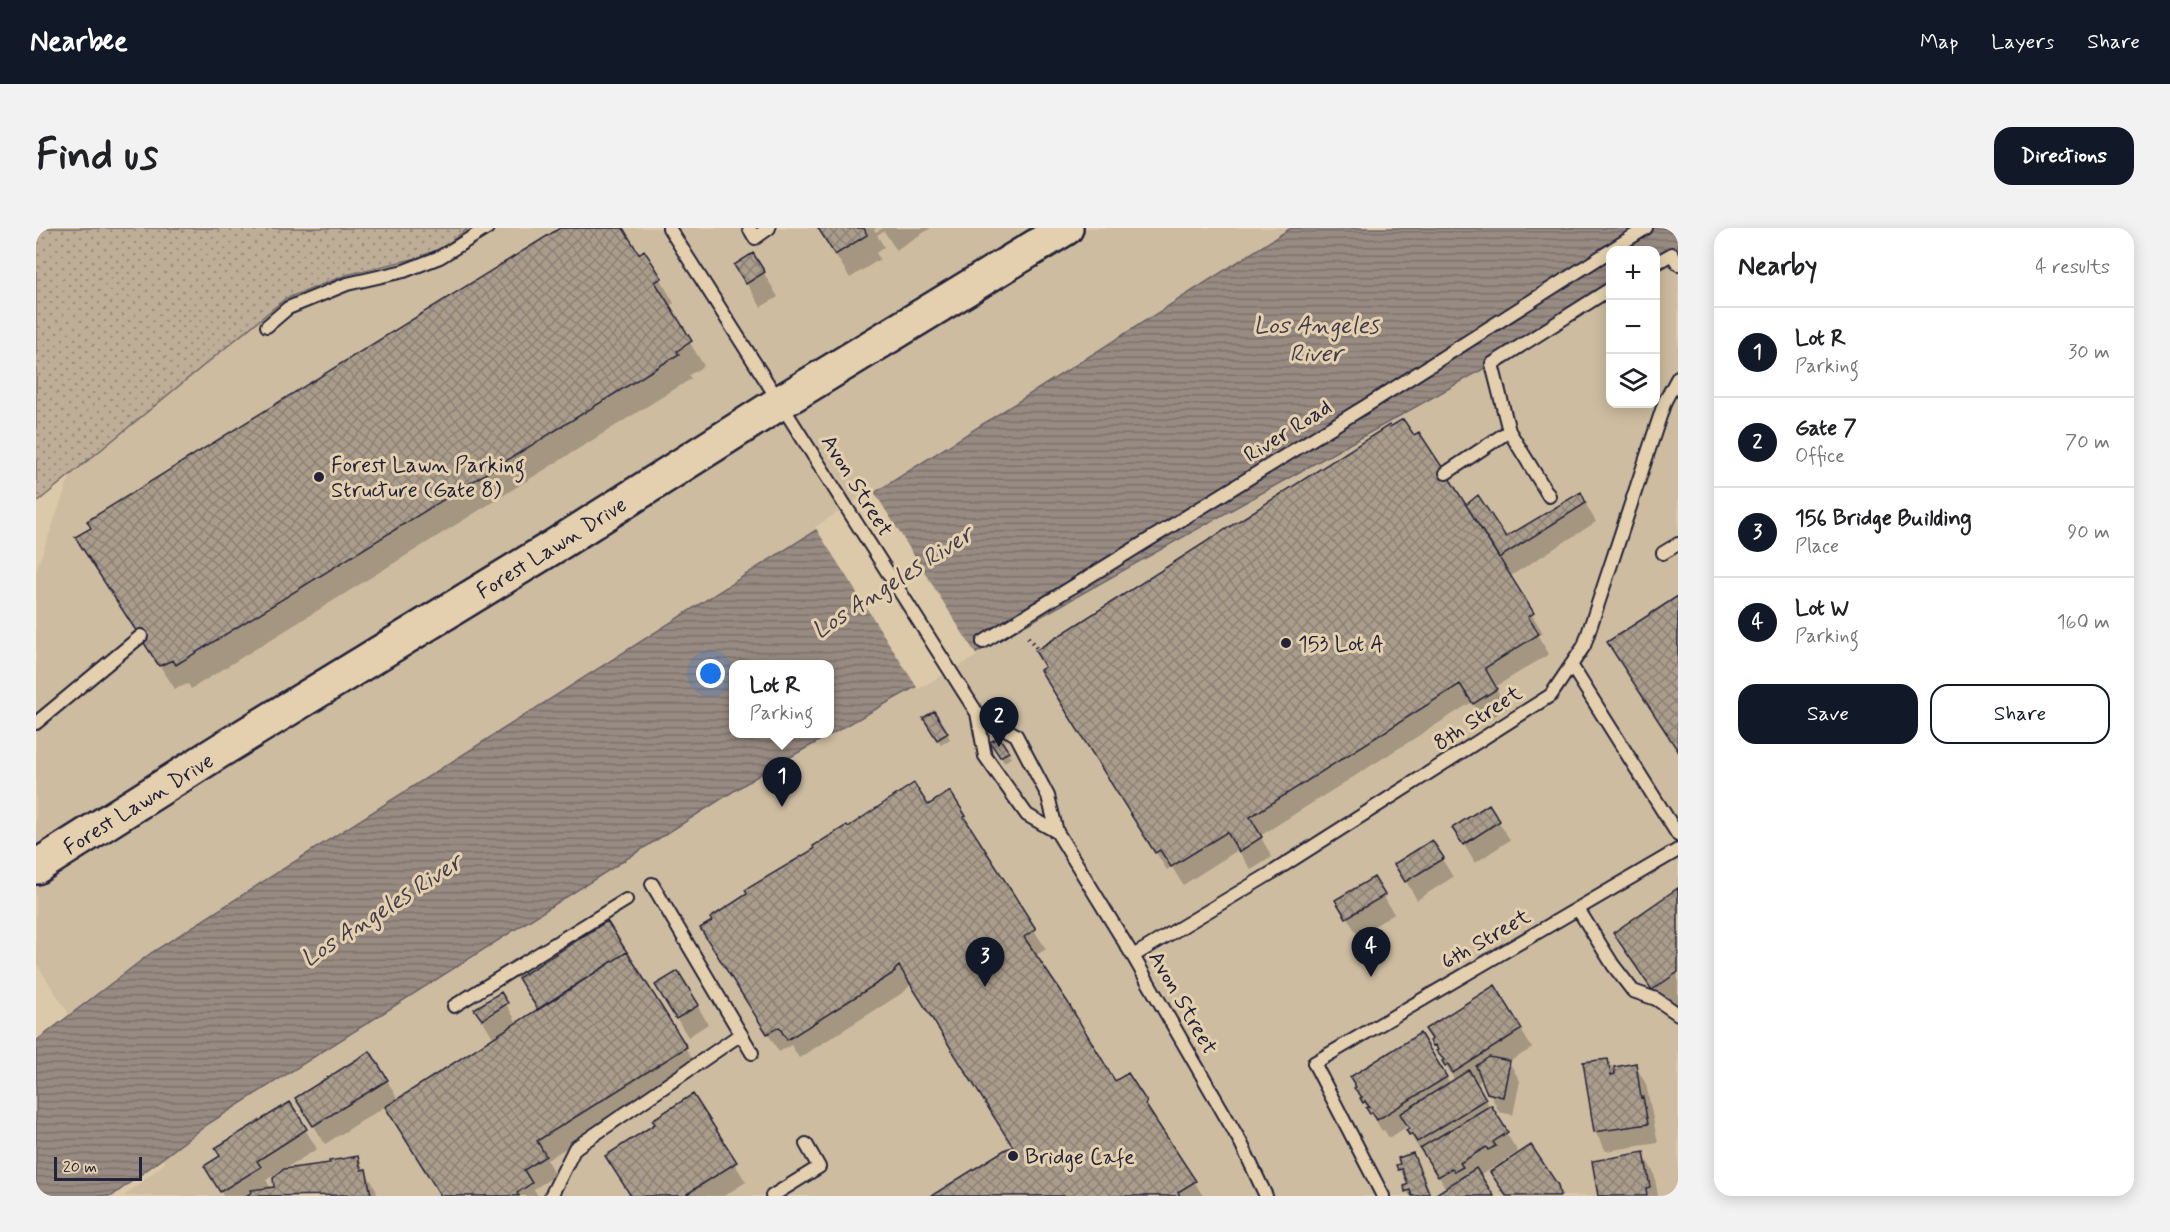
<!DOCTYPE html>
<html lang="en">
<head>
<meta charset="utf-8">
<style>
	body { margin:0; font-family:Mynerve,sans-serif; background:#f2f2f2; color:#202124 }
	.controls { position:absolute; right:18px; top:18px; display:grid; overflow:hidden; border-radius:12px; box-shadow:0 3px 15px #0003 }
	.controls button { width:54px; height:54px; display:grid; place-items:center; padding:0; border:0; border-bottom:2px solid #e0e0e0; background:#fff; color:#202124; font:30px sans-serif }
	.scale { position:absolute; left:18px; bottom:15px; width:88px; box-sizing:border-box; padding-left:6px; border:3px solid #22223b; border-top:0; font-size:16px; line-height:21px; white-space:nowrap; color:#22223b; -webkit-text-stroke:4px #e4d0ae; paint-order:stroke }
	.you { position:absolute; left:675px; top:446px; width:21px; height:21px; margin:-15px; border:4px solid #fff; border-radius:50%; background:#1a73e8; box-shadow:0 0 0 9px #1a73e833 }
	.badge { display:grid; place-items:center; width:39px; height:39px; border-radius:50%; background:#111827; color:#fff; font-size:20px; font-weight:700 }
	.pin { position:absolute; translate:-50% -50px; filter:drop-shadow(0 2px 3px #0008) }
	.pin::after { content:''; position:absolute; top:32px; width:21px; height:18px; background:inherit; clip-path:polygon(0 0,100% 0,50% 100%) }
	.popup { position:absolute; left:693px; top:432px; width:105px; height:78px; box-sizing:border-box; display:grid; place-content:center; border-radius:12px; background:#fff; filter:drop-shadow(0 2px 4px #0005); font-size:20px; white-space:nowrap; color:#757577 }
	.popup b { font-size:22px; color:#202124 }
	.popup::after { content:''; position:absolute; left:50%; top:100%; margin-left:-12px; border:12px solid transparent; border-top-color:#fff }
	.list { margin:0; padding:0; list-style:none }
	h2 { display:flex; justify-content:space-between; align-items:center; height:78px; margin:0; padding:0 24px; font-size:26px }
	h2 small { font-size:20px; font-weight:400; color:#757577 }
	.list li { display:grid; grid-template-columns:39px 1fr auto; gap:18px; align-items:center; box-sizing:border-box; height:90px; padding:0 24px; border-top:2px solid #e0e0e0 }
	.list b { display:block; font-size:22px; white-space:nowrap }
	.list p { margin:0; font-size:20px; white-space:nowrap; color:#757577 }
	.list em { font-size:20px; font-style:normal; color:#757577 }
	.actions { display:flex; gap:12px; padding:18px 24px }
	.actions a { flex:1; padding:14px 0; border:2px solid #111827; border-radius:18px; text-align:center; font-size:21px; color:#111827 }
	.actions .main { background:#111827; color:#fff }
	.icon { flex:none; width:33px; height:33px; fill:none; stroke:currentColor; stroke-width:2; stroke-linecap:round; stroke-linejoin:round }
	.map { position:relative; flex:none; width:1642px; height:968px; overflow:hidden; border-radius:18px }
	header { display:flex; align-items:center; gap:36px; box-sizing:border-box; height:84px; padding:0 30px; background:#111827; color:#fff }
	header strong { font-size:28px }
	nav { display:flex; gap:33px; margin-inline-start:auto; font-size:21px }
	.intro { display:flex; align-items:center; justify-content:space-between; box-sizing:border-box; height:144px; padding:0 36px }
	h1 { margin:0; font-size:42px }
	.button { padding:15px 27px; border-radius:18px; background:#111827; color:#fff; font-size:21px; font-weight:700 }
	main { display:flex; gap:36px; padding:0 36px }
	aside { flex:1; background:#fff; border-radius:18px; box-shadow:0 3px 15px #0003 }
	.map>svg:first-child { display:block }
	.built { fill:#cdbca0; fill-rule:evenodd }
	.grass { fill:url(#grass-dots); stroke:#706869; stroke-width:1.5 }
	.water { fill:url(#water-rules); stroke:#696166; stroke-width:1.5; fill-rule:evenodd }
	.pier { fill:#dcc9a9 }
	.shadow { fill:#0003; fill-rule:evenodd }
	.building { fill:url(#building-cross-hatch); stroke:#22223b; stroke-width:1.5 }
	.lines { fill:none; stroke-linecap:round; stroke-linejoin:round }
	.lane-casing { stroke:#22223b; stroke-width:16 }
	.secondary-casing { stroke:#22223b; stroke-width:38 }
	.path { stroke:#22223b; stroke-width:4; stroke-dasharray:1.5 4.5; stroke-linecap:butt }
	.lane { stroke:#e4d0ae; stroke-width:12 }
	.secondary { stroke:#e4d0ae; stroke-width:33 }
	.poi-dot { fill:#22223b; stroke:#e4d0ae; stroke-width:2 }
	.labels { text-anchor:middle; stroke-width:6; stroke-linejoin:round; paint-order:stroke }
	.street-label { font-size:22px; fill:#22223b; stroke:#e4d0ae }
	.poi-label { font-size:22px; fill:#22223b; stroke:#e4d0ae; text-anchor:start }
	.water-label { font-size:24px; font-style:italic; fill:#403c4d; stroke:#e4d0ae }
</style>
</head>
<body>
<header>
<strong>Nearbee</strong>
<nav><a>Map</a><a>Layers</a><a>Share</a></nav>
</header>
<div class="intro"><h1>Find us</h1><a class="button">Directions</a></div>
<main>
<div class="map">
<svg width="1642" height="968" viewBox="0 0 1642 968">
	<defs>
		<pattern id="grass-dots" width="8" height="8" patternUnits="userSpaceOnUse" patternTransform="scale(1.5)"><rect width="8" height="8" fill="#beae97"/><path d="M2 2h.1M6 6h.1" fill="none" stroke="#9a8d7c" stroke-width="1.8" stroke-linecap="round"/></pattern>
		<pattern id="water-rules" width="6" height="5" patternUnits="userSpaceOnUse" patternTransform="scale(1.5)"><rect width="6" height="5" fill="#988b82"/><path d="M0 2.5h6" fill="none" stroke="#7c716c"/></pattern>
		<pattern id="building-cross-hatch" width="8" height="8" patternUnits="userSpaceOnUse" patternTransform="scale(1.5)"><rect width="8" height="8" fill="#ab9d8c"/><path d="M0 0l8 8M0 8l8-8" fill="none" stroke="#8b8074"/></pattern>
	</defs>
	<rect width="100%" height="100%" fill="#dcc9a9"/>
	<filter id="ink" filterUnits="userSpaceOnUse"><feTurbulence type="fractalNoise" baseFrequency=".0167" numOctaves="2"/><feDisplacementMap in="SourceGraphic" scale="12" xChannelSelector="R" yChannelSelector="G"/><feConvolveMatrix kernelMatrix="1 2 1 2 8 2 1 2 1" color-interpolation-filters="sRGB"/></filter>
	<g filter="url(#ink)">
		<path class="built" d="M299,0H1642V968H88L129,935L0,735V343L67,156ZM1574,22H1620V176H1574ZM698,436H794V506H698Z"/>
		<path class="grass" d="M0,0H432L409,18L385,29L310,47L249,71L0,275Z"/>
		<path class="water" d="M1255,0H1642V32L1620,44V22H1574V70L731,542L172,896L76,968H0V813L115,725ZM698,436H794V506H698Z"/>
		<path class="pier" d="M837,262L941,428L882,461L779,299Z"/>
		<path class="shadow" d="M527,0H585L603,28L608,25L624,51L638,75L632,79L668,138L653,147L655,151L155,461L152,456L139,461L41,310Z
			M783,0H841L838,2L840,4L847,0H895L860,22L848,3L841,7L848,19L840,25L844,31L814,50Z
			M717,27L742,69L725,79L700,38Z
			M1544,266L1560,294L1473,349L1507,405L1502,408L1513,426L1459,459L1471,480L1449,494L1436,474L1224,608L1236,629L1215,642L1202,622L1147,657L1136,639L1131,642L1017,461L1429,279L1470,311Z
			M892,497L911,505L914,511L905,517Z
			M962,511L975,530L968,534L956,515Z
			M913,565L938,608L1010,721L999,728L1078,855L1110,875L1167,968H898L979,920L875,756L868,764L763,830L755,817L743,824L677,718L811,601L892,579Z
			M1453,578L1474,612L1439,635L1418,600Z
			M1406,631L1417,649L1381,672L1360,636Z
			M1337,651L1358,686L1322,708L1302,673Z
			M1642,662V777L1631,785L1593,729L1579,705Z
			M464,766L482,796L649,819L660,838L511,932L519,948L498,961L502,968H406L350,878L289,916L261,870L351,852L362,872L458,811L440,781Z
			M632,776L661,777L672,796L652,809Z
			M1485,802L1496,820L1473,834L1484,853L1477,887L1463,884L1447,851L1440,856L1482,924L1467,933L1468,936L1521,958L1527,968H1470L1462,937L1443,948L1456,968H1400L1410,961L1388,923L1385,925L1383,921L1372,903L1374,901L1372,898L1353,910L1348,902L1346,903L1320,861L1383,807L1414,856L1419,853L1396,813Z
			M1572,832L1581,848L1599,837L1610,856L1622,915L1570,923L1559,904L1549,835Z
			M656,868L710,954L688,968H595L621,897Z
			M254,876L281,921L245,943L295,936L321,929L340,961L341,968H187L170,939ZM238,947L240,960H235L230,952Z
			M1607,926L1618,945L1622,968H1563Z
			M1377,927L1387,945L1396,968H1374L1371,963L1373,958L1364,941Z"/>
		<path class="building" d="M524,0H587L603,26L608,22L626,50L619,54L656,113L641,123L643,126L140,437L137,432L123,438L39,309L55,300L51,293Z
			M782,0H828L831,7L799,27Z
			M717,25L729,44L710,56L698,37Z
			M1367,191L1378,207L1383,204L1410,245L1498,385L1492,389L1503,406L1449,440L1461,461L1437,476L1424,456L1214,589L1226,609L1203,624L1191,604L1135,639L1124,622L1119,625L1004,442L1009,439L999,423L1353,197L1354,199Z
			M1545,264L1550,275L1463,330L1430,277L1442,267L1470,309Z
			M1642,368V523L1571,414Z
			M898,483L912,505L901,512L887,490Z
			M963,509L973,524L964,529L954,514Z
			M878,555L892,577L914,563L930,588L928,589L1000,701L988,709L1031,773L1079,853L1092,845L1111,874L1109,876L1160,953L1142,964L1144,968H895L970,921L977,919L863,738L858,743L859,744L751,812L743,799L731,806L664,700L676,693L674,690L711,666L709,662L778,621L777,618L811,597L812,599Z
			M1453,576L1464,593L1427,617L1416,600Z
			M1396,612L1408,630L1369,654L1358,636Z
			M1338,649L1349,667L1310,690L1299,672Z
			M1642,660V744L1616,762L1577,705Z
			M571,693L591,724L502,782L482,750Z
			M591,724L651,819L501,913L510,928L488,942L496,955L481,965L483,968H405L349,879Z
			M642,743L663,777L640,791L619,757Z
			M1459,757L1486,801L1417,845L1412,836L1409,838L1406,833L1408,832L1400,823L1402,822L1399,817L1397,818L1394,813L1396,811L1389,801Z
			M465,764L472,775L446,792L438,781Z
			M1384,805L1411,849L1341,892L1336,884L1334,886L1330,880L1333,879L1329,873L1327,875L1324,870L1326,869L1318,860L1320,859L1314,849Z
			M334,823L352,852L277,898L259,870Z
			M1453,829L1474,833L1467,869L1451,865L1440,838Z
			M1572,831L1575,847L1579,846L1578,839L1600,835L1605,870L1607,869L1612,896L1558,904L1547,834Z
			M1433,842L1450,871L1381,914L1376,906L1373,907L1370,902L1373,900L1364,886Z
			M657,866L701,934L651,966L653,968H595L569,928L619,896L616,892Z
			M254,874L271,901L221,933L225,939L184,964L168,938L184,928L179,920Z
			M1455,877L1472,904L1457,914L1460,918L1452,922L1450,919L1424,935L1427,939L1418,944L1416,940L1402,949L1384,920Z
			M1495,917L1522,957L1524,968H1470L1454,944Z
			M1608,924L1614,959L1610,960L1611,968H1562L1556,933Z
			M1377,925L1393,965L1385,968H1376L1374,962L1369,964L1368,958L1372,956L1366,941L1362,942L1360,937L1364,936L1362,930Z
			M322,928L325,942L330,941L335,967L210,968L216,964L215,962L238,959L237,950L248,941L294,935L293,933Z
			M1440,940L1458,968H1397Z"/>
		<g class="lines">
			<g class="lane-casing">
				<path id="lane" d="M633,0L941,485L949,528L991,587L1021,604
					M713,0L719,10L733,0
					M1575,22L1610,0
					M1620,35L1636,26L1642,36
					M231,98L252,80L311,56L368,43L404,29L451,0
					M1410,245L1473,203
					M1513,268L1473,203L1456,136L1574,61
					M1627,325L1642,316
					M947,414L1338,173L1574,23
					M1535,437L1642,607
					M941,485L980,507L1012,568L1021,604L1097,728L1205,915L1230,968
					M0,495L105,408
					M616,656L716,825
					M1542,681L1577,737L1597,763L1620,771L1642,786
					M1097,728L1237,644L1515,467L1548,418L1629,173L1642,149
					M418,778L590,672
					M515,968L539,920L705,806
					M736,968L783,939L770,916
					M1347,968L1278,835L1642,622"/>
			</g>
			<g class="secondary-casing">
				<path id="secondary" d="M0,639L185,522L517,319L745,174L1030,0"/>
			</g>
			<path class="path" d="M992,409L1001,421"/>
			<use href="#lane" class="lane"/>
			<use href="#secondary" class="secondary"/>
		</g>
	</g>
	<g class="poi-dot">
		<circle cx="283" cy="249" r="6"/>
		<circle cx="1250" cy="415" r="6"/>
		<circle cx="977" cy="928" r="6"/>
	</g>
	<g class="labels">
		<g class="street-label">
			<text transform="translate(1251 202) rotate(-32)" y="8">River Road</text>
			<text transform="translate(822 257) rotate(58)" y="8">Avon Street</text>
			<text transform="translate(515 319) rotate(-32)" y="8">Forest Lawn Drive</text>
			<text transform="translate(1441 489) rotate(-33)" y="8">8th Street</text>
			<text transform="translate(102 575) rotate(-32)" y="8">Forest Lawn Drive</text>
			<text transform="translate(1449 710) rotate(-30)" y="8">6th Street</text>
			<text transform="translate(1148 774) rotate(60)" y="8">Avon Street</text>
		</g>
		<g class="poi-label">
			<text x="295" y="244">Forest Lawn Parking<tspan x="295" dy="25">Structure (Gate 8)</tspan></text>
			<text x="1262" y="423">153 Lot A</text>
			<text x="989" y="936">Bridge Cafe</text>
		</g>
		<g class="water-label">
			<text x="1280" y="105">Los Angeles<tspan x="1280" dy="28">River</tspan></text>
			<text transform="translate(856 354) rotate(-33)" y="8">Los Angeles River</text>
			<text transform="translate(345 682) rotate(-33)" y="8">Los Angeles River</text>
		</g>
	</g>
</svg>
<div class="controls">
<button>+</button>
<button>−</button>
<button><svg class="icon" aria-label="layers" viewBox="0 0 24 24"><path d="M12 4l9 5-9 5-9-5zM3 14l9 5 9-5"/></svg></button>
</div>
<div class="scale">20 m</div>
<div class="you"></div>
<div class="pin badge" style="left:746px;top:579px">1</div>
<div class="popup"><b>Lot R</b>Parking</div>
<div class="pin badge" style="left:963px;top:519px">2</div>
<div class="pin badge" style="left:949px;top:759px">3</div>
<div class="pin badge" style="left:1335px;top:749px">4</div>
</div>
<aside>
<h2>Nearby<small>4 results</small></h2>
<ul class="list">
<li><span class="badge">1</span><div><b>Lot R</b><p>Parking</p></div><em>30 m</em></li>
<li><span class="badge">2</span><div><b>Gate 7</b><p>Office</p></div><em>70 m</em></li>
<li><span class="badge">3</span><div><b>156 Bridge Building</b><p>Place</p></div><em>90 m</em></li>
<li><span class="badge">4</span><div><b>Lot W</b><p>Parking</p></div><em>160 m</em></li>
</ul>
<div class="actions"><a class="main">Save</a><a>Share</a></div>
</aside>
</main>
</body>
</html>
